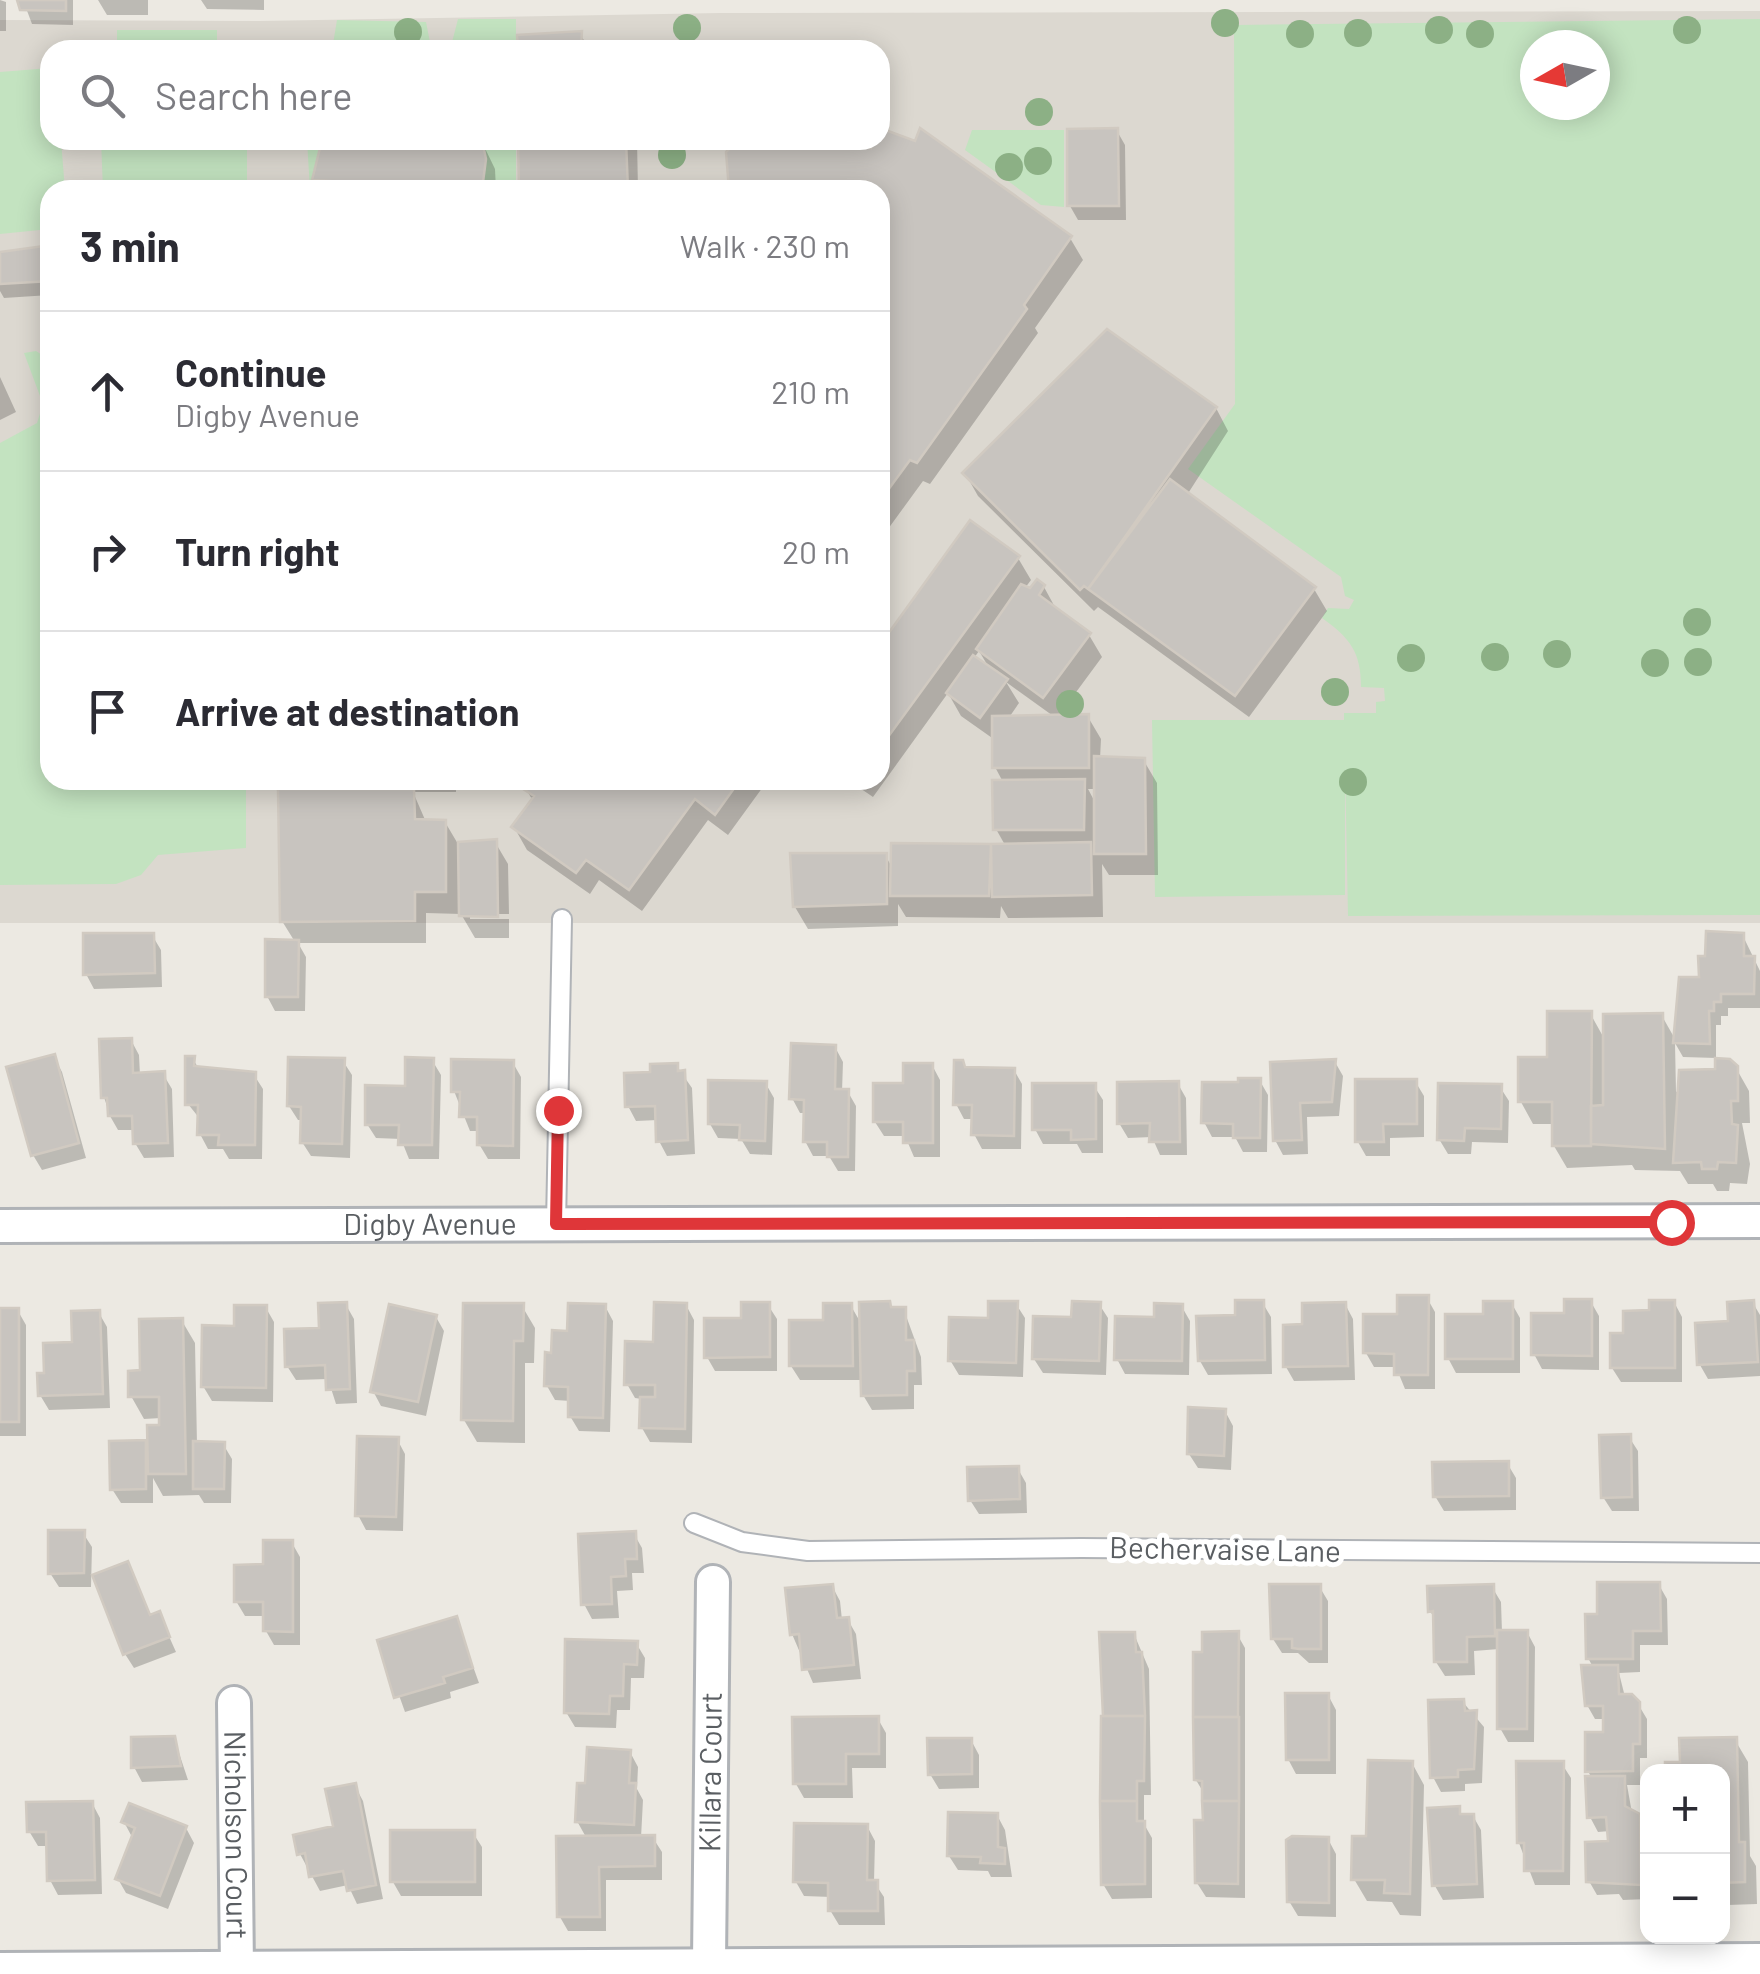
<!DOCTYPE html>
<html lang="en">
<head>
<meta charset="utf-8">
<style>
	body { margin:0; font-family:Barlow,sans-serif; background:#f7f7f7; color:#2b2b33 }
	.controls { position:absolute; right:30px; bottom:30px; display:grid; overflow:hidden; border-radius:20px; box-shadow:0 5px 25px #0003 }
	.controls button { width:90px; height:90px; display:grid; place-items:center; padding:0; border:0; border-bottom:2px solid #e1e1e2; background:#fff; color:#2b2b33; font:50px sans-serif }
	.compass { position:absolute; left:1520px; top:30px; width:90px; height:90px; border-radius:50%; background:#fff; box-shadow:0 5px 25px #0003; rotate:261deg }
	.stop { position:absolute; width:30px; height:30px; margin:-22px; border:8px solid #df3639; border-radius:50%; background:#fff }
	.stop.end { background:#df3639; border-color:#fff; box-shadow:0 2px 10px #0008 }
	.list { margin:0; padding:0; list-style:none }
	h2 { display:flex; justify-content:space-between; align-items:center; height:130px; margin:0; padding:0 40px; font-size:42px }
	h2 small { font-size:32px; font-weight:400; color:#7c7c81 }
	.list li { display:grid; grid-template-columns:65px 1fr auto; gap:30px; align-items:center; box-sizing:border-box; height:160px; padding:0 40px; border-top:2px solid #e1e1e2 }
	.list b { display:block; font-size:38px; white-space:nowrap }
	.list p { margin:0; font-size:32px; white-space:nowrap; color:#7c7c81 }
	.list em { font-size:32px; font-style:normal; color:#7c7c81 }
	.icon { flex:none; width:55px; height:55px; fill:none; stroke:currentColor; stroke-width:2; stroke-linecap:round; stroke-linejoin:round }
	.map { position:relative; flex:none; width:1760px; height:1974px; overflow:hidden }
	.search { position:absolute; background:#fff; box-shadow:0 5px 25px #0003; left:40px; top:40px; width:850px; height:110px; display:flex; align-items:center; gap:25px; box-sizing:border-box; padding:0 35px; border-radius:30px; color:#7c7c81; font-size:38px }
	.panel { position:absolute; background:#fff; box-shadow:0 5px 25px #0003; left:40px; top:180px; width:850px; height:610px; border-radius:30px }
	.map>svg:first-child { display:block }
	.education { fill:#dcd8d0; fill-rule:evenodd }
	.green { fill:#c3e3c0; fill-rule:evenodd }
	.shadow { fill:#0003; fill-rule:evenodd }
	.building { fill:#c8c4bf; stroke:#d1cac1; stroke-width:2.5 }
	.lines { fill:none; stroke-linecap:round; stroke-linejoin:round }
	.lane-casing { stroke:#b0b3b7; stroke-width:22 }
	.street-casing { stroke:#b0b3b7; stroke-width:38 }
	.lane { stroke:#fff; stroke-width:18 }
	.street { stroke:#fff; stroke-width:32 }
	.tree { fill:#8cb085 }
	.route { stroke:#df3639; stroke-width:12 }
	.labels { text-anchor:middle; stroke-width:10; stroke-linejoin:round; paint-order:stroke }
	.street-label { font-size:30px; fill:#5a5e62; stroke:#fff }
</style>
</head>
<body>
<div class="map">
<svg width="1760" height="1974" viewBox="0 0 1760 1974">
	<rect width="100%" height="100%" fill="#ece9e2"/>
	<path class="education" d="M1760,11V923H0V20L259,21L720,13ZM1535,45H1595V105H1535ZM50,50H880V140H50ZM50,190H880V780H50Z"/>
	<path class="green" d="M458,19H516V50H450Z
		M1760,19V915L1348,916L1345,764V895L1155,897L1152,720H1344V713H1376V702L1385,701L1384,688L1361,687C1361,652 1350,638 1322,618L1328,608L1349,609L1354,600L1345,596L1341,577L1188,469L1235,404L1234,25ZM1535,45H1595V105H1535Z
		M337,20L426,22L431,47L332,50Z
		M117,30H217V50H117Z
		M50,68V140H61L65,190H50V229L0,234V72Z
		M972,130H1064V207L1041,205L965,150Z
		M101,140H247V190H103Z
		M307,140H516V190H310Z
		M36,351L50,360V780H246V848L158,855L141,875L116,884L0,885V443L37,423L43,404L24,353Z"/>
	<path class="shadow" d="M0,0L6,2V31H0Z
		M23,0H73V25L32,24Z
		M98,0H148V15H107Z
		M201,0H264V10L207,9Z
		M580,34L590,50H520Z
		M880,131L1070,238L1083,260L1035,328L1038,333L930,484L923,481L880,540V190H732L742,140H843L873,151Z
		M1117,131L1125,145L1126,220H1078L1070,206Z
		M324,140H481L495,169L496,190H321L315,180Z
		M521,140H637L638,190H521Z
		M50,250V295L4,298L0,291V255Z
		M0,377L16,412L0,420Z
		M1216,408L1228,431L1187,495L1314,589L1327,611L1249,717L1098,607L1094,611L978,496L965,473Z
		M1018,558L1031,580L1025,588L1044,587L1056,609L1089,635L1102,657L1057,718L1088,717L1101,739L1100,759L1144,761L1157,783L1158,875H1109L1102,864L1103,917L1008,918L1001,906L1000,918L906,917L898,904V926L808,929L795,907L885,855L893,869L894,846L1005,845L996,829L1003,782L995,767V740L961,716L948,693L873,797L848,780H880V649ZM979,651L991,671L974,658ZM1006,682L1056,718L1008,719L1019,703ZM1088,789H1096V804Z
		M366,780H456V792H413L426,822H445L458,844L495,842L508,864L509,914H470V919H509V938H475L461,914L426,913V943H298L306,957L305,1011H275L267,996L295,942L282,921L372,791Z
		M533,780H768L728,835L708,820L642,911L599,880L590,894L527,850L514,827L533,801L526,789Z
		M152,935L161,950L162,987L94,989L86,974Z
		M1743,936L1760,971V1008H1728V1016H1721V1025H1716V1058L1683,1057L1675,1043L1676,1092L1736,1068L1749,1091L1750,1123H1742L1750,1164L1747,1184L1730,1183L1729,1191H1717L1713,1184H1688L1680,1171L1635,1170L1632,1165L1567,1168L1554,1146V1124H1533L1521,1102L1550,1060L1590,1013L1605,1040L1662,1016L1675,1039L1702,979Z
		M131,1040L139,1055L140,1075L163,1074L172,1089L174,1157L144,1158L135,1143V1130H118L110,1116L104,1097Z
		M835,1047L843,1062L842,1092H848L856,1106L855,1171H838L829,1156H813L805,1141L806,1113H800L792,1098Z
		M54,1057L62,1072L86,1158L42,1170L33,1155Z
		M193,1059L199,1069L254,1075L263,1089L262,1159H229L223,1149H208L200,1134V1119L188,1104Z
		M432,1060L441,1075L439,1159H409L401,1139L376,1138L367,1124Z
		M343,1061L352,1075L350,1158L311,1156L302,1142L303,1120H298L289,1106Z
		M1335,1062L1343,1076L1339,1116L1307,1117L1308,1154L1283,1155L1275,1140L1273,1064Z
		M513,1063L521,1077L520,1159H488L479,1144V1131H470L454,1091Z
		M676,1065L692,1088L695,1154L667,1156L659,1141L658,1120L636,1121L628,1106L653,1074Z
		M932,1065L940,1080V1157H914L905,1136H884L875,1122L905,1085Z
		M966,1069L1014,1070L1022,1084L1021,1149H982L974,1134V1119H964L956,1104Z
		M1260,1081L1268,1095L1267,1152H1243L1235,1137H1212L1204,1122Z
		M1415,1081L1424,1096V1137L1390,1138V1156H1366L1358,1142Z
		M766,1084L774,1098L772,1155L750,1154L741,1139L718,1138L710,1124Z
		M1178,1084L1186,1098L1187,1155H1160L1152,1137L1128,1138L1119,1123Z
		M1094,1086L1103,1100V1153H1082L1077,1144H1043L1035,1129Z
		M1500,1087L1509,1101L1508,1143L1472,1142L1471,1154H1448L1439,1139Z
		M1427,1298L1435,1312V1389H1405L1396,1367H1374L1366,1353L1399,1316Z
		M1262,1302L1271,1317L1272,1374L1208,1375L1200,1361L1238,1318Z
		M1591,1302L1599,1316V1370L1542,1369L1534,1354L1567,1316Z
		M1674,1302L1682,1317V1382H1621L1612,1368L1626,1336L1652,1313Z
		M1753,1303L1760,1315V1376L1708,1379L1700,1365L1731,1323Z
		M1016,1304L1025,1318L1023,1377L959,1375L950,1360L990,1321Z
		M1099,1304L1108,1318L1106,1375L1043,1373L1034,1359L1073,1319Z
		M1345,1304L1353,1319L1355,1380L1294,1381L1286,1367L1305,1327Z
		M1512,1304L1520,1318V1373H1456L1448,1358Z
		M346,1305L354,1319L357,1403L336,1404L328,1379L296,1380L287,1366Z
		M686,1305L694,1320L692,1443L650,1442L642,1428V1399L635,1398L627,1384Z
		M768,1305L777,1319V1371H715L707,1357L744,1321Z
		M522,1306L535,1328L534,1363H525V1443L477,1442L464,1420Z
		M605,1306L613,1321L610,1432L579,1431L570,1416L571,1401L555,1400L547,1386L554,1355L569,1334Z
		M851,1306L862,1325L892,1310H904L921,1357L922,1385H914V1409L872,1410L863,1395V1380H800L791,1366L825,1323Z
		M1182,1307L1190,1321L1189,1375L1125,1374L1117,1359Z
		M266,1308L274,1322L273,1402L212,1401L203,1386L237,1328Z
		M0,1311H18L26,1325V1436H0Z
		M99,1313L107,1327L110,1408L49,1410L40,1395L46,1375Z
		M436,1317L444,1331L426,1416L381,1406L373,1391Z
		M182,1321L195,1343L197,1444H223L232,1459L231,1503H204L199,1495L163,1496L153,1478V1503H121L112,1489L144,1443L150,1453L161,1427V1418L144,1419L131,1396L143,1373Z
		M1225,1411L1233,1426L1231,1470L1198,1468L1189,1454Z
		M1629,1437L1638,1451L1639,1511H1612L1603,1497Z
		M397,1439L405,1454L403,1531L366,1530L358,1515Z
		M1507,1463L1516,1478V1510L1444,1511L1435,1496Z
		M1018,1469L1026,1483L1027,1513L979,1514L970,1500Z
		M83,1533L92,1547L91,1587H59L50,1573Z
		M634,1534L642,1548L644,1573H632L633,1590L617,1591L619,1618L592,1619L584,1604Z
		M292,1543L300,1557V1645H274L266,1631V1616H245L236,1601Z
		M127,1564L151,1618L159,1614L176,1652L134,1668L125,1654Z
		M1659,1585L1667,1599L1668,1645H1640V1672L1619,1673L1625,1697L1638,1704L1647,1719V1758H1640V1785H1627L1632,1813L1647,1831L1648,1899L1623,1900L1619,1894L1597,1895L1589,1881L1610,1843V1831L1598,1832L1590,1817L1592,1779L1588,1771L1606,1735V1719H1595L1587,1705L1593,1667L1588,1658L1600,1616Z
		M832,1586L840,1601L842,1620H848L856,1634L861,1679L813,1683L792,1634Z
		M1319,1586L1328,1601V1663H1309L1298,1653H1282L1273,1639Z
		M1492,1587L1501,1602L1502,1632H1527L1535,1647L1534,1742H1508L1500,1728L1499,1649L1474,1651L1475,1675L1445,1676L1436,1662V1621L1430,1611Z
		M456,1619L479,1683L450,1692L451,1698L405,1712L380,1642Z
		M1102,1634H1134L1149,1669L1151,1795H1144V1824L1152,1838V1898L1112,1899L1103,1884Z
		M1237,1634L1245,1648V1898L1206,1897L1197,1883L1205,1795L1196,1780L1204,1654Z
		M636,1643L645,1658L644,1678H631L630,1710H617L616,1728L575,1727L566,1712Z
		M1328,1695L1336,1710V1774H1296L1288,1759Z
		M1462,1701L1484,1727L1482,1783L1465,1784V1791L1441,1792L1433,1777Z
		M878,1719L886,1733V1768H852L853,1798H804L796,1784Z
		M174,1738L188,1780L142,1782L134,1767Z
		M971,1740L979,1755V1788L939,1789L930,1774Z
		M1735,1740L1748,1762L1750,1856L1756,1866L1757,1904L1728,1905V1917H1722V1772L1682,1764Z
		M630,1752L638,1767L637,1789L643,1800L641,1838H653L662,1852V1880H606V1931H568L560,1917L587,1839L577,1821L587,1786Z
		M1412,1763L1424,1785L1421,1916L1400,1915L1392,1902L1367,1901L1354,1879L1369,1839Z
		M1562,1764L1571,1778L1570,1885H1535L1519,1843Z
		M355,1786L363,1801L383,1899L357,1904L348,1885L320,1891L300,1854L336,1828Z
		M92,1803L100,1818L102,1894L58,1895L50,1880L49,1846H38L29,1831Z
		M1458,1808L1463,1816H1473L1481,1830L1484,1898L1443,1900L1435,1886Z
		M997,1815L1005,1830L1012,1877H991L988,1871L958,1870L949,1856Z
		M124,1822L186,1828L194,1843L168,1909L126,1893L118,1879L132,1837Z
		M867,1826L875,1841L874,1882L884,1897L885,1925H839L830,1910L831,1897L804,1896L796,1882Z
		M473,1833L482,1847V1896H401L393,1882Z
		M1328,1839L1336,1854V1917L1298,1916L1289,1901Z"/>
	<path class="building" d="M17,0H66V11L20,10Z
		M582,31L581,49L629,50H518L517,35Z
		M880,128L915,141L920,128L1072,236L1024,305L1027,309L917,463L910,460L880,501V190H729L726,152L738,140H851L871,148L874,140H880Z
		M1118,128L1119,206H1067V129Z
		M322,140H482L486,159L482,190H363L361,183L312,180Z
		M518,140H626L628,190H519Z
		M44,246H50V281L0,284V252Z
		M1107,329L1217,407L1088,589L1084,586L1080,590L962,473Z
		M1170,479L1316,587L1235,696L1088,589Z
		M970,520L1020,556L880,748V645Z
		M1037,579L1045,585L1039,595L1091,633L1043,698L976,649L1021,584L1030,588Z
		M973,655L1008,679L980,718L946,693Z
		M1089,714V768H992V716Z
		M1094,756L1145,758L1146,854H1094Z
		M1085,779L1084,830H993L992,780Z
		M530,780H740L715,815L695,799L629,890L586,860L576,873L511,827L534,796L523,789Z
		M278,789H414L415,819L446,820V892H415V921L280,922Z
		M497,839L498,917L459,916L458,842Z
		M1091,842L1092,895L992,897L991,844Z
		M891,843L991,844L989,896H890Z
		M790,853H887V904L793,907Z
		M1706,931L1744,933V956H1755L1754,994H1721V1002H1714V1011H1709L1710,1044L1673,1043L1679,977H1699L1698,956H1705Z
		M83,933H154L155,973L83,975Z
		M265,939L299,940L298,997H265Z
		M1547,1011H1592L1591,1146H1552V1102H1518V1057H1547Z
		M1663,1013L1665,1149L1591,1144V1106L1603,1105V1014Z
		M132,1038L133,1073L165,1071L168,1143L133,1144L132,1116H108L107,1098H101L99,1039Z
		M791,1043L836,1045L835,1089H849L848,1157H827V1142H803L804,1100L789,1099Z
		M55,1054L79,1143L31,1156L6,1067Z
		M185,1056H195L194,1066L256,1072L255,1145H218L219,1135H197L198,1105H185Z
		M288,1057L345,1058L342,1144L300,1143L301,1107L287,1106Z
		M405,1057L434,1058L432,1145H398L399,1125H365V1085L405,1086Z
		M1715,1058L1730,1059L1738,1066V1101H1731L1732,1124L1738,1125L1736,1163L1718,1162L1717,1169H1702L1701,1162L1673,1163L1679,1070L1715,1069Z
		M451,1059L514,1060L513,1146L477,1145V1117H459L460,1092H451Z
		M1336,1059L1332,1102L1300,1103L1302,1140L1273,1141L1270,1062Z
		M954,1060H963L965,1067L1015,1068L1014,1136L971,1135L972,1105H953Z
		M678,1063V1071L685,1070L688,1140L656,1142L655,1106L625,1107L624,1073L650,1072V1064Z
		M903,1063H933V1143H903V1122H873V1083H903Z
		M1238,1078H1261L1260,1138H1233V1124L1201,1123L1202,1082H1238Z
		M1355,1079H1417V1124H1383L1384,1142H1355Z
		M708,1080L767,1081L765,1141L739,1140L740,1125L708,1124Z
		M1179,1081L1180,1142H1149L1150,1123L1117,1124V1082Z
		M1032,1083H1096V1139L1071,1140V1130H1032Z
		M1438,1083L1502,1084L1501,1129L1465,1128L1464,1141L1437,1140Z
		M1397,1295H1429L1428,1375H1394V1354L1363,1353V1314H1397Z
		M1564,1299H1592V1356L1531,1355V1313H1564Z
		M1235,1300H1264L1265,1360L1198,1361L1196,1316L1235,1315Z
		M1649,1300H1675V1368H1610V1333H1623V1311L1649,1310Z
		M1754,1300L1758,1362L1697,1365L1695,1323L1728,1321L1727,1302Z
		M890,1301L891,1307H906V1340H914L915,1371H907V1395L861,1396L859,1302Z
		M988,1301H1018L1016,1363L948,1361L949,1317L988,1318Z
		M1072,1301L1101,1302L1099,1361L1032,1359L1033,1316L1071,1317Z
		M1483,1301H1513V1359H1445V1314H1483Z
		M347,1302L350,1389L326,1390L325,1365L285,1367L284,1329L319,1328L318,1303Z
		M654,1302L687,1303L685,1429L639,1428L640,1397H655V1385H624L625,1341L653,1342Z
		M741,1302H770V1357L704,1358V1318H741Z
		M1346,1302L1348,1366L1283,1367V1325L1302,1324V1303Z
		M463,1303H524L523,1341H514L513,1421L461,1420Z
		M568,1303L606,1304L603,1418L568,1417V1387L544,1386L545,1352L551,1353L552,1330L567,1331Z
		M823,1303H852L853,1366H789V1320H823Z
		M1154,1303L1183,1304L1182,1361L1114,1360L1115,1316L1154,1317Z
		M389,1304L437,1315L418,1402L370,1392Z
		M234,1305H267L266,1388L201,1387L202,1325L234,1326Z
		M0,1308H19V1422H0Z
		M100,1310L103,1394L38,1396L37,1373H44L43,1343L72,1342L71,1311Z
		M183,1318L186,1474H148L147,1425H159V1397H128V1371L140,1370L139,1319Z
		M1188,1407L1226,1409L1224,1456L1187,1454Z
		M1631,1434L1632,1497L1601,1498L1599,1435Z
		M357,1436L399,1437L396,1517L355,1516Z
		M146,1440V1489L110,1490L109,1441Z
		M193,1441L225,1442L224,1489H193Z
		M1509,1461V1496L1433,1497L1432,1462Z
		M1019,1466L1020,1499L968,1501L967,1467Z
		M48,1530H85L84,1573L48,1574Z
		M636,1531L637,1559H625L626,1576L611,1577L612,1604L581,1605L578,1534Z
		M263,1540H293V1632L263,1631V1602H234V1565L263,1564Z
		M128,1561L150,1615L160,1611L170,1637L123,1655L92,1575Z
		M1597,1582H1660L1661,1631H1633V1659H1586L1585,1614H1597Z
		M833,1584L837,1618L849,1617L854,1665L802,1670L799,1634L790,1635L785,1588Z
		M1269,1584H1321V1649H1299L1292,1648V1639H1271Z
		M1494,1584L1495,1636L1467,1637V1662H1434L1433,1611L1428,1612L1427,1586Z
		M457,1616L473,1668L443,1677L445,1683L394,1698L377,1640Z
		M1497,1630H1528L1527,1729H1497Z
		M1239,1631L1238,1717H1193V1652H1202V1632Z
		M1099,1632H1135L1136,1652H1142L1145,1716H1103Z
		M565,1639L638,1641L637,1665L624,1664L623,1696H610L609,1714L564,1713Z
		M1581,1665H1618L1619,1694H1632L1640,1702V1744H1633V1771L1585,1772V1732H1603V1706H1585Z
		M1285,1693H1329V1760H1286Z
		M1464,1699L1465,1711L1477,1710L1474,1769L1458,1770V1777L1430,1778L1428,1700Z
		M879,1716V1754H846V1784H793L792,1717Z
		M1101,1716H1145L1144,1781H1137V1801H1100Z
		M1193,1717H1239V1801H1202V1781L1194,1780Z
		M175,1736L181,1766L131,1768V1737Z
		M1737,1737L1739,1842H1745V1882L1722,1883V1772H1665V1762H1680L1679,1738Z
		M927,1738H972V1774L928,1775Z
		M587,1747L631,1750L629,1783H636L634,1825L575,1822L577,1783H585Z
		M1368,1760L1413,1761L1410,1894L1384,1893L1385,1880H1351L1352,1836H1366Z
		M1516,1761H1564L1563,1871H1524V1843H1517Z
		M1585,1776H1625V1806L1640,1814L1641,1885L1586,1882L1585,1842L1608,1841L1606,1817L1587,1818Z
		M356,1783L376,1885L347,1891L343,1871L309,1877L305,1853L297,1855L293,1835L333,1826L325,1789Z
		M93,1801L95,1880L47,1881L46,1832H27L26,1802Z
		M1100,1801H1137V1821H1145V1884L1101,1885Z
		M1202,1801H1239L1238,1884L1195,1883L1194,1820H1203Z
		M129,1803L187,1826L160,1896L115,1879L135,1828L121,1822Z
		M1460,1806V1814H1474L1477,1884L1432,1886L1427,1808Z
		M948,1812L998,1813V1847L1005,1848V1864L980,1863L981,1857L947,1856Z
		M794,1823L868,1824L867,1880H878V1911H828V1883L793,1882Z
		M390,1830H475V1882H390Z
		M655,1835V1866L599,1867L600,1917H557L556,1836Z
		M1292,1836L1329,1837V1903L1287,1902L1286,1840Z"/>
	<g class="lines">
		<g class="lane-casing">
			<path id="lane" d="M556,1224L562,919
				M694,1523L742,1542L808,1551L1081,1548L1760,1553"/>
		</g>
		<g class="street-casing">
			<g id="street">
				<path id="s1" d="M0,1226L1760,1221"/>
				<path id="s2" d="M234,1703L237,1969"/>
				<path id="s3" d="M709,1962L713,1582"/>
				<path d="M0,1969L1760,1960"/>
			</g>
		</g>
		<use href="#lane" class="lane"/>
		<use href="#street" class="street"/>
	</g>
	<g class="tree">
		<circle cx="1225" cy="23" r="14"/>
		<circle cx="687" cy="28" r="14"/>
		<circle cx="1439" cy="30" r="14"/>
		<circle cx="1687" cy="30" r="14"/>
		<circle cx="408" cy="32" r="14"/>
		<circle cx="1358" cy="33" r="14"/>
		<circle cx="1300" cy="34" r="14"/>
		<circle cx="1480" cy="34" r="14"/>
		<circle cx="1039" cy="112" r="14"/>
		<circle cx="672" cy="155" r="14"/>
		<circle cx="1038" cy="161" r="14"/>
		<circle cx="1009" cy="167" r="14"/>
		<circle cx="1697" cy="622" r="14"/>
		<circle cx="1557" cy="654" r="14"/>
		<circle cx="1495" cy="657" r="14"/>
		<circle cx="1411" cy="658" r="14"/>
		<circle cx="1698" cy="662" r="14"/>
		<circle cx="1655" cy="663" r="14"/>
		<circle cx="1335" cy="692" r="14"/>
		<circle cx="1070" cy="704" r="14"/>
		<circle cx="1353" cy="782" r="14"/>
	</g>
	<g class="lines">
		<path class="route" d="M558,1110L556,1224L1671,1222"/>
	</g>
	<g class="labels">
		<g class="street-label">
			<text dy="10" stroke="none"><textPath href="#s1" startOffset="430">Digby Avenue</textPath></text>
			<text transform="translate(1225 1550) rotate(1)" y="10">Bechervaise Lane</text>
			<text dy="10" stroke="none"><textPath href="#s3" startOffset="190">Killara Court</textPath></text>
			<text dy="10" stroke="none"><textPath href="#s2" startOffset="132">Nicholson Court</textPath></text>
		</g>
	</g>
</svg>
<div class="controls">
<button>+</button>
<button>−</button>
</div>
<svg class="compass" viewBox="-18 -18 36 36"><path d="M0-13l5 13h-10z" fill="#e53935"/><path d="M0 13l5-13h-10z" fill="#7c7c81"/></svg>
<div class="stop" style="left:1671px;top:1222px"></div>
<div class="stop end" style="left:558px;top:1110px"></div>
<div class="search"><svg class="icon" aria-label="search" viewBox="0 0 24 24"><circle cx="10" cy="10" r="6"/><path d="M15 15l6 6"/></svg>Search here</div>
<section class="panel">
<h2>3 min<small>Walk · 230 m</small></h2>
<ul class="list">
<li><svg class="icon" aria-label="ahead" viewBox="0 0 24 24"><path d="M12 20V5M6 11l6-6 6 6"/></svg><div><b>Continue</b><p>Digby Avenue</p></div><em>210 m</em></li>
<li><svg class="icon" aria-label="right" viewBox="0 0 24 24"><path d="M7 20v-9h11M14 6l5 5-5 5"/></svg><div><b>Turn right</b></div><em>20 m</em></li>
<li><svg class="icon" aria-label="arrive" viewBox="0 0 24 24"><path d="M6 21V4h12l-3 4 3 4H6"/></svg><div><b>Arrive at destination</b></div></li>
</ul>
</section>
</div>
</body>
</html>
